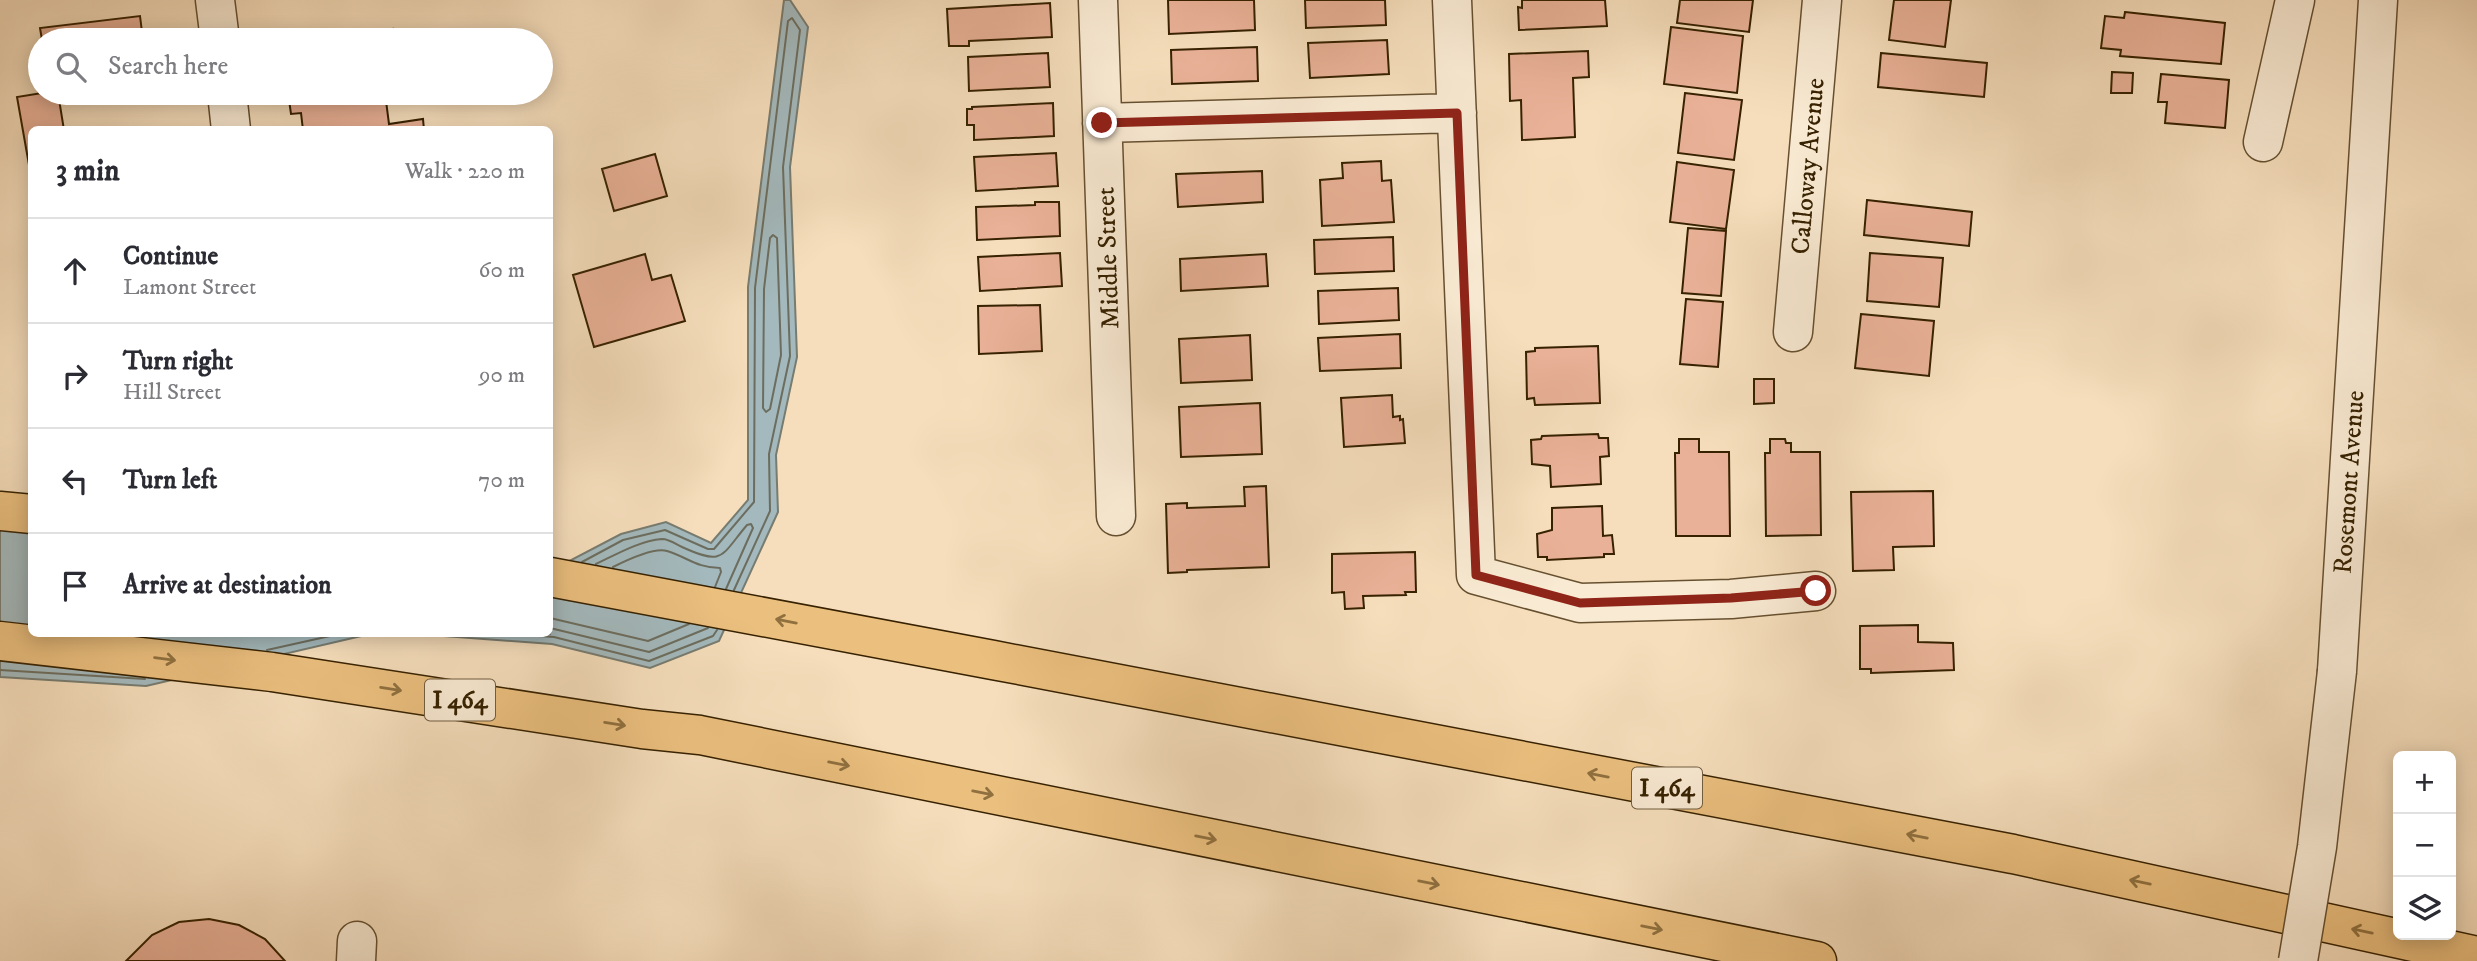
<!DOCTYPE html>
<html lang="en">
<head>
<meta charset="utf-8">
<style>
	body { margin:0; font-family:"IM FELL DW Pica",serif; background:#f7f7f7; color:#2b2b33 }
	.controls { position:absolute; right:21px; bottom:21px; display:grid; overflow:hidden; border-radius:10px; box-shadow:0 4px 18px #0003 }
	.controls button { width:63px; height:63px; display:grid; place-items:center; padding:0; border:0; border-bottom:2px solid #e1e1e2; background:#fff; color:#2b2b33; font:35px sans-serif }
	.stop { position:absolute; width:21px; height:21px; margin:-16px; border:5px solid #8f2418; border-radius:50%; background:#fff }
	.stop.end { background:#8f2418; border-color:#fff; box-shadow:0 2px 7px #0008 }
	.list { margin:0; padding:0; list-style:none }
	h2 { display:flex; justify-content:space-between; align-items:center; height:91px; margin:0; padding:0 28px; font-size:30px }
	h2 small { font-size:23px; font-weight:400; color:#7c7c81 }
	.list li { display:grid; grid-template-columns:46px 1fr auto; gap:21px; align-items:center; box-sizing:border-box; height:105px; padding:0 28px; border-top:2px solid #e1e1e2 }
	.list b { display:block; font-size:26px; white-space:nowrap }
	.list p { margin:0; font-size:23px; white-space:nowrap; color:#7c7c81 }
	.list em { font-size:23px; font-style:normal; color:#7c7c81 }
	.icon { flex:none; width:38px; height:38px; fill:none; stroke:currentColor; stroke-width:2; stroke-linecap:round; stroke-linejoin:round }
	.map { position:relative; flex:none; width:2477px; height:961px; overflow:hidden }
	.search { position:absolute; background:#fff; box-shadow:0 4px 18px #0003; left:28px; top:28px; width:525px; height:77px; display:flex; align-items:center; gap:18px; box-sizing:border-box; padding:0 24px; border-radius:38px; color:#7c7c81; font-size:26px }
	.panel { position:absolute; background:#fff; box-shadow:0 4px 18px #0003; left:28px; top:126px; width:525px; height:511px; border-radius:10px }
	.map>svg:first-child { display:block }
	.water { fill:#a3b9bd; stroke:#777c71; stroke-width:2 }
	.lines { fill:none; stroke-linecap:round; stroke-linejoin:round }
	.shore { stroke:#6c6d5e; stroke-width:2 }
	.building { fill:#e9b197; stroke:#362100; stroke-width:2 }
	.minor-casing { stroke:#66502f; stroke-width:41 }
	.highway-casing { stroke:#362100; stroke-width:41 }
	.minor { stroke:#f9ead3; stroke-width:38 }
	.highway { stroke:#ebbf7e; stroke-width:38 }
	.minor-bridge-casing { stroke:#66502f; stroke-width:41; stroke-linecap:butt }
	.minor-bridge { stroke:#f9ead3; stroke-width:38 }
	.oneway { stroke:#90703f }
	.route { stroke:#8f2418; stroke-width:9 }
	.labels { text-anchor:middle; stroke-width:5; stroke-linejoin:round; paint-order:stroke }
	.shield { fill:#f9ead3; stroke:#705d3f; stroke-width:2 }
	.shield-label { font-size:24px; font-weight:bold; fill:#362100 }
	.street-label { font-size:26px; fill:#362100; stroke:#f9ead3 }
</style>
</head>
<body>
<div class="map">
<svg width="2477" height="961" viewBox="0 0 2477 961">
	<rect width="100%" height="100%" fill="#f6debc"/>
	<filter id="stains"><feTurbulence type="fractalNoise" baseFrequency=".00286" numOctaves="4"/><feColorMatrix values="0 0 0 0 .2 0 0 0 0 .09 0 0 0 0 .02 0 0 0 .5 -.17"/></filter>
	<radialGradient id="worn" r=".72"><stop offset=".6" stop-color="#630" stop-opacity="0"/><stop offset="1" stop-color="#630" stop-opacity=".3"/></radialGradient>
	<path class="water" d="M784,0H790L808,27L790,167L797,357L776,455L778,512L719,641L650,668L552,644L417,634H550V571L621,534L666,522L711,543L748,500V287Z
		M0,509L31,533L32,634H370L146,686L0,677Z"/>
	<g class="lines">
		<path class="shore" d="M773,235L777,238L781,355L770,409L766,412L763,408L764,289L770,238Z
			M582,562L623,540L665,530L708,549H714L754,502L755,288L788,21L792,18L800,30L783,167L790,356L769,454L770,511L734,590
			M596,564C617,554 639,541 662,539C669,539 676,544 682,547C724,566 720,557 747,525L751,524L753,528L726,589
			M613,567C625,561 654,547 667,551C687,557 697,568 720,568L721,572L715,587
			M550,618L648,641L689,624
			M550,628L649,652L708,628
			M507,634L554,637L649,661L713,636L717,630
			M267,650L339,634
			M0,670L145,679"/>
	</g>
	<path class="building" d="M1168,0H1254L1255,30L1169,34Z
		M1305,0H1385L1386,25L1306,28Z
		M1522,0H1605L1607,26L1519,30L1518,7L1522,8Z
		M1680,0H1753L1749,32L1677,23Z
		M1894,0H1951L1945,47L1889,40Z
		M1050,3L1052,37L969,41V46H949L947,9Z
		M2125,12L2225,23L2221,64L2120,56L2121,50L2101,48L2105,16L2124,18Z
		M140,16L143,40H42L40,28Z
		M1671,27L1743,36L1737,93L1664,84Z
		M393,29L394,40H309Z
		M1387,40L1389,74L1310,78L1308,43Z
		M1257,47L1258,81L1172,84L1171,50Z
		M1588,51L1589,77L1573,78L1575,137L1522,140L1521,100L1510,101L1509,54Z
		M1048,53L1050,87L969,91L968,57Z
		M1881,53L1987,63L1984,97L1878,87Z
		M2112,72L2133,73L2132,93H2111Z
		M2161,74L2229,80L2225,128L2165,123L2167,102H2158Z
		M42,93H58L64,130H32V164L29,165L17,97Z
		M91,93H146V94L92,100Z
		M288,93H351L352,95L385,93L389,124L423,119L424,130H303L301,113L291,114Z
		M1685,93L1742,100L1734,160L1678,153Z
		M1053,103L1054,136L974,140V125H967V109H972V107Z
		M1056,153L1058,186L976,191L974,157Z
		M655,154L667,196L614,211L602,169Z
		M1381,161L1382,181L1391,180L1394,222L1322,226L1320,180L1343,178L1342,163Z
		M1677,162L1734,170L1726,229L1670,222Z
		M1262,171L1263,202L1178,207L1176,174Z
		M1867,200L1972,212L1969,246L1864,235Z
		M1035,202H1059L1060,236L977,240L976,207L1035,205Z
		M1688,228L1726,231L1721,296L1682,293Z
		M1393,237L1394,271L1315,274L1314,240Z
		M1060,253L1062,286L980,291L978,257Z
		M1870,253L1943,258L1939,307L1867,301Z
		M645,254L652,280L671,275L685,321L594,347L573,275Z
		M1266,254L1268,286L1181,291L1180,259Z
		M1398,288L1399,320L1319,324L1318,291Z
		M1686,299L1723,302L1718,367L1680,364Z
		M1040,305L1042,351L979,354L978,306Z
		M1861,314L1934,321L1929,376L1855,368Z
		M1400,334L1401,368L1320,371L1318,338Z
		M1250,335L1252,380L1181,383L1179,339Z
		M1598,346L1600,403L1535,405L1534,398L1527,399L1526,352L1535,351V348Z
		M1754,379H1774V403L1754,404Z
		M1392,395L1393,417L1400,416V420L1403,419L1405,443L1344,447L1341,398Z
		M1260,403L1262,454L1181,457L1179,407Z
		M1598,434L1599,438H1608L1609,456L1600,457L1601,484L1551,487L1550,466L1532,464L1531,440L1541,439L1542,436Z
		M1679,439H1699V452H1729L1730,536H1676L1675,453H1679Z
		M1770,439H1785L1786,443H1791V452H1820L1821,535L1766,536L1765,453H1770Z
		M1266,486L1269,567L1187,570V572L1168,573L1166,504L1187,503V508L1245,506L1244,487Z
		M1933,491L1934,546L1893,547L1894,570L1853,571L1851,492Z
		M1602,506L1603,536L1612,535L1614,554H1604V557L1547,560V557H1538L1537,534L1552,530V508Z
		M1415,552L1416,592H1405L1406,595L1363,596L1364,608L1345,609L1344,592L1332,593V554Z
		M1918,625V642L1953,643L1954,670L1871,673V669H1860V626Z
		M209,919L239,925L265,939L285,961H126L152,935L179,922Z"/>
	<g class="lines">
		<g class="minor-casing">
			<path id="minor" d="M215,0L220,40
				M1098,0L1116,516
				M1452,0L1476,575L1580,603L1731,599L1816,591
				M227,93L231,130
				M1102,123L1457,113
				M2263,142L2295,0
				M1793,332L1822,0
				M2337,671L2378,0
				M356,961L357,941"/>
		</g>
		<g class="highway-casing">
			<path id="highway" d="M0,511L32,514
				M550,577L993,660L2013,854L2477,956
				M0,641L272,672L642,729L700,735L1817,961"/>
		</g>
		<use href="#minor" class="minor"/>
		<use href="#highway" class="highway"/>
		<g class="minor-bridge-casing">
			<path id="minor-bridge" d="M2298,961L2317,847L2337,671"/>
		</g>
		<use href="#minor-bridge" class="minor-bridge"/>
	</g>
	<defs><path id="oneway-shaft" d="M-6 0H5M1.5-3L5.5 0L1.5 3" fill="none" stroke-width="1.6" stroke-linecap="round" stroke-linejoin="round" transform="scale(1.75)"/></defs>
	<g class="oneway">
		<use href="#oneway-shaft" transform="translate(786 621) rotate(-169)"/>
		<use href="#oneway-shaft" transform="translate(165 659) rotate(7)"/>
		<use href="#oneway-shaft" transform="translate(391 689) rotate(9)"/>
		<use href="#oneway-shaft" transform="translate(615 724) rotate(9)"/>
		<use href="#oneway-shaft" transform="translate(839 764) rotate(11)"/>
		<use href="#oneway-shaft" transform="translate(1598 775) rotate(-169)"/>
		<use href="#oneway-shaft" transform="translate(983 793) rotate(11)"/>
		<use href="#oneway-shaft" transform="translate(1917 836) rotate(-169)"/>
		<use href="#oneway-shaft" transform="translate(1206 838) rotate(11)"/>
		<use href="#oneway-shaft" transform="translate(2140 882) rotate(-168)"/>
		<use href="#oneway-shaft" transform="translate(1429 883) rotate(11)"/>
		<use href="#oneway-shaft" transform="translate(1652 928) rotate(11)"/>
		<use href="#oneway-shaft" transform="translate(2362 931) rotate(-168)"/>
	</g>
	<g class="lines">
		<path class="route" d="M1102,123L1457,113L1476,575L1580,603L1731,598L1816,591"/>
	</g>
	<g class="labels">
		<g class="shield">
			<rect x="425" y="679.5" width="70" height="41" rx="5"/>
			<rect x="1632" y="767.5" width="70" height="41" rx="5"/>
		</g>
		<g class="shield-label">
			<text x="460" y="708">I 464</text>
			<text x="1667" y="796">I 464</text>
		</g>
		<g class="street-label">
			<text transform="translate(1807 166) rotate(-85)" y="9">Calloway Avenue</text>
			<text transform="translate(1107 258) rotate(-92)" y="9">Middle Street</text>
			<text transform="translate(2348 482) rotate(-86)" y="9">Rosemont Avenue</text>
		</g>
	</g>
	<rect width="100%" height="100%" filter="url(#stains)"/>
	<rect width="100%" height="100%" fill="url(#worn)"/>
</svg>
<div class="controls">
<button>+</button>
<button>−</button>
<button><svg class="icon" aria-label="layers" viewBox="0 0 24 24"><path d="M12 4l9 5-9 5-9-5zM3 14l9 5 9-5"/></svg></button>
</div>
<div class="stop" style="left:1816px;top:591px"></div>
<div class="stop end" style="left:1102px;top:123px"></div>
<div class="search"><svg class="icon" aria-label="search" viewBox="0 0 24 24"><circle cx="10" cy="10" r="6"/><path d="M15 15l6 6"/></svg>Search here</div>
<section class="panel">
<h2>3 min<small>Walk · 220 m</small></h2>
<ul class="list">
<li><svg class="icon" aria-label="ahead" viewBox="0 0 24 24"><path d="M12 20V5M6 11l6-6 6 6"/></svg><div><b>Continue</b><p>Lamont Street</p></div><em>60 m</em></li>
<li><svg class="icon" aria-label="right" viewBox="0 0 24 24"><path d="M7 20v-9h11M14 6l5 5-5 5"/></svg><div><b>Turn right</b><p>Hill Street</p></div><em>90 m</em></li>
<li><svg class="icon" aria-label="left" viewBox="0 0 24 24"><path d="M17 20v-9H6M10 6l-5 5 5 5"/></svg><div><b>Turn left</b></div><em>70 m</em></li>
<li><svg class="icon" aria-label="arrive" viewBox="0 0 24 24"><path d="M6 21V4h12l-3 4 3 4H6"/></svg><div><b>Arrive at destination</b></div></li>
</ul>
</section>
</div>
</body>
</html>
